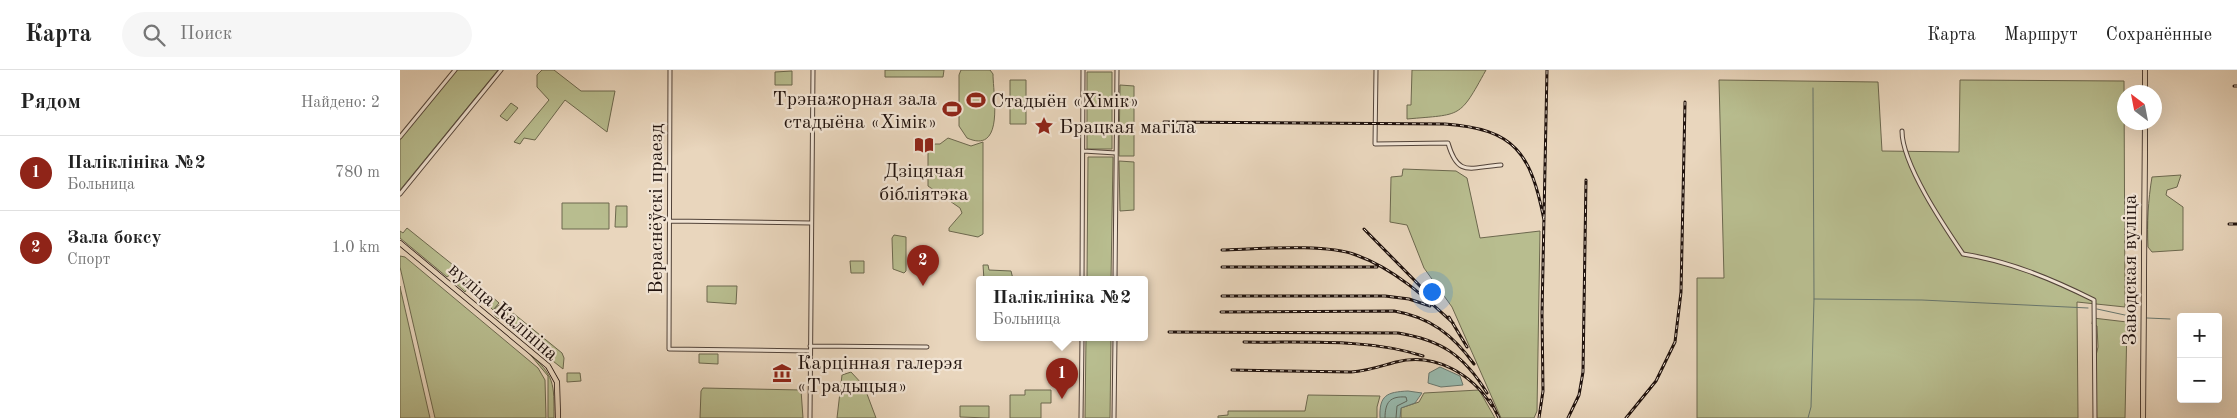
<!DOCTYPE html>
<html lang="ru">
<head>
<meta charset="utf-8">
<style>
	body { margin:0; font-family:"Old Standard TT",serif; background:#f6f6f6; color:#222 }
	.controls { position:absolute; right:15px; bottom:15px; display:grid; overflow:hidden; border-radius:5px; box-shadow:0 5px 20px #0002 }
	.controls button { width:45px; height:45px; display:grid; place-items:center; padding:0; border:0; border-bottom:1px solid #e0e0e0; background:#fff; color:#222; font:25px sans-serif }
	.compass { position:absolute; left:1717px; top:15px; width:45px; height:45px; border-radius:50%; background:#fff; box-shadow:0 5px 20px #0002; rotate:328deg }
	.you { position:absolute; left:1031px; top:221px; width:18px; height:18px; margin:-12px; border:4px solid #fff; border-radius:50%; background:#1a73e8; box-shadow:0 0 0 8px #1a73e833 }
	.badge { display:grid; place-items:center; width:32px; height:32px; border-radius:50%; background:#8f2418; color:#fff; font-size:16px; font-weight:700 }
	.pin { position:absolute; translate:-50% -41px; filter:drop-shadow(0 1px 2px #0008) }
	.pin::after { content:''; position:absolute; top:26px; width:18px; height:15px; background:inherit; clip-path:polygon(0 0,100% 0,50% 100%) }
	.popup { position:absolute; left:576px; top:206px; width:172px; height:65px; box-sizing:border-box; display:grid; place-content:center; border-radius:5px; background:#fff; filter:drop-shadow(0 1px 4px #0005); font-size:16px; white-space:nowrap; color:#767676 }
	.popup b { font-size:19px; color:#222 }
	.popup::after { content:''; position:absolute; left:50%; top:100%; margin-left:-10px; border:10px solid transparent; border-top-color:#fff }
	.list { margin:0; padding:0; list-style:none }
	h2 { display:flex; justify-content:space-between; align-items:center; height:65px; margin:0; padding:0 20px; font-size:21px }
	h2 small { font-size:16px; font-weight:400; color:#767676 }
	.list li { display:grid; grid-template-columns:32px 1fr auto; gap:15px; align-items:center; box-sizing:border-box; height:75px; padding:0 20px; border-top:1px solid #e0e0e0 }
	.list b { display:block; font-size:19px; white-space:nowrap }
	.list p { margin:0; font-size:16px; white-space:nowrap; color:#767676 }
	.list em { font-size:16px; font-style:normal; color:#767676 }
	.icon { flex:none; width:28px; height:28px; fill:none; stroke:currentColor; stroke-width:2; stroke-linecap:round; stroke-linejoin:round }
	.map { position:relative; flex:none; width:1837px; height:348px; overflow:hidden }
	header { display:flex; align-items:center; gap:30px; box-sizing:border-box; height:70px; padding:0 25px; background:#fff; border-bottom:1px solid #e0e0e0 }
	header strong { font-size:24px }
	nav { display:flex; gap:28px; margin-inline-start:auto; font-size:18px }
	.search { width:350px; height:45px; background:#f6f6f6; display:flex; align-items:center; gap:12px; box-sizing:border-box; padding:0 18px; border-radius:28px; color:#767676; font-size:19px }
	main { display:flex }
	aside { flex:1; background:#fff }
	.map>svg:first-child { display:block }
	.green { fill:#b8bd8f; stroke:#6c684e }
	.water { fill:#98b9ad; stroke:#68766d }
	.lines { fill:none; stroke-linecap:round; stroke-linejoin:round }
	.shore { stroke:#5c665d; stroke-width:1 }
	.stream { stroke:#68766d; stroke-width:1 }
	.minor-casing { stroke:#524339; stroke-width:5 }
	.major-casing { stroke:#20120d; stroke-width:6 }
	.minor { stroke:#f1e4d4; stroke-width:3 }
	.major { stroke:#e9d6bd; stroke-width:4.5 }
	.rail-casing { stroke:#20120d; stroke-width:3 }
	.rail { stroke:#f1e4d4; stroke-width:1; stroke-dasharray:4; stroke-linecap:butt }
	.labels { text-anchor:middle; stroke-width:4.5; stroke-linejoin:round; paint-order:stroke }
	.poi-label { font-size:20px; fill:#20120d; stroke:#f1e4d4; text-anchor:start }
	.street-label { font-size:20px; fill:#20120d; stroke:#f1e4d4 }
</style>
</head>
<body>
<header>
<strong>Карта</strong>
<div class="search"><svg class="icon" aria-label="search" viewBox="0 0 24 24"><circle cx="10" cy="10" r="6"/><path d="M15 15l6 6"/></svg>Поиск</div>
<nav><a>Карта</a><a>Маршрут</a><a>Сохранённые</a></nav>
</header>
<main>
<aside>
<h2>Рядом<small>Найдено: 2</small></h2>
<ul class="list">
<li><span class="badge">1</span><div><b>Паліклініка №2</b><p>Больница</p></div><em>780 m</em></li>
<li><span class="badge">2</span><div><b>Зала боксу</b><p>Спорт</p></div><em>1.0 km</em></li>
</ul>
</aside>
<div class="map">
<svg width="1837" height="348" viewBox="0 0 1837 348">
	<rect width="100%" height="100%" fill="#e9d6bd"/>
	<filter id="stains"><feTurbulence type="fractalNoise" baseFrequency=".004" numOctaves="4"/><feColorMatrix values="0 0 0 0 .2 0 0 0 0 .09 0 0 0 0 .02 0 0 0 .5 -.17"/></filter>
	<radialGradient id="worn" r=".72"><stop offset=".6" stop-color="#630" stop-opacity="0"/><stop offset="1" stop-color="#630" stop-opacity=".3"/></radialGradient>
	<path class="green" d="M56,0H98L0,120V69Z
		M142,0H154L181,21H215L207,62L165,30L135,70L124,68L120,74L114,72L149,30L137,17V5Z
		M485,0H544L543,7H485Z
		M561,0H590L593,4C593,24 605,85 567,68L559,56V5Z
		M1012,0H1086C1059,49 1062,44 1007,49V35H1011Z
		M392,1V15H375V2Z
		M687,2H712V79H687Z
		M610,10H626V54H610Z
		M1319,10L1478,12L1482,81L1559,82L1560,10L1724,11L1725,237L1677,232L1678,348H1297V208H1324Z
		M720,15L734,16V86H719Z
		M111,33L118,38L107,51L100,46Z
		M548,68L571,76L583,72V164L578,167L549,161V158L562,143L560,138L528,116V83L535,74H540Z
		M688,87H713L711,210H687Z
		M719,91L734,92V140L720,141Z
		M1003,99L1056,101L1067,108L1080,168L1140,161L1137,341L1134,348H1101L1052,237L1024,198L1007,155L990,152L991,107L1002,106Z
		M1781,105L1777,117L1767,120L1766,125L1783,137V180L1752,182L1748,177C1747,153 1748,131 1752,107Z
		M162,133H209V159H162Z
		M216,136H227V157H215Z
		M7,158L58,199L47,207L0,168V161L3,163Z
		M494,165L506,167V201L504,203L493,199L492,168Z
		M0,186L5,187L138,298L145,310L146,348H35L0,197Z
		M450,191H464V203H451Z
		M583,195H588L589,200L611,201L613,209L584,210Z
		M60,201L73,211L65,222L52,210Z
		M76,214L86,222L81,228L69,221Z
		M0,216V217L30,348H0Z
		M307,216H337L336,234L307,232Z
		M89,224L99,233L93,240L83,230Z
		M94 242a7 7 0 1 1 14 0a7 7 0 1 1-14 0Z
		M113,243L162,283L164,288L163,299L105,253Z
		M1693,248L1727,252L1725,348H1696L1694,294L1698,277L1697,256L1692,254Z
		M686,268H711L710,348H685Z
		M128,282C155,306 154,313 154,348H148V306Z
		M299,284H318V294L299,293Z
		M451,302L464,316L476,348H437L442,305Z
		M167,303H180L181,311L167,312Z
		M303,318L401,320L403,348H300L301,321Z
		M625,320H651V333H641V348H610V325H625Z
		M1079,320L1095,348H1001V338L1019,332L1024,323Z
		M908,325L980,326L977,337V348H818V346L828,345V341H905Z
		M560,336H589V348L560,347Z"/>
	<path class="water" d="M1040,297L1060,306L1063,315L1041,317L1028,313L1029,303Z
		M1008,321L1022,323L1015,333L1001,338L1000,348H980C979,325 987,322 1008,321Z"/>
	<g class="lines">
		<path class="shore" d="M985,348C985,332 990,326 1006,327L1007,331L997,336L996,348"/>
		<path class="stream" d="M1414,229L1522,230L1688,238
			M1697,239L1734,247
			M1747,248L1770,249
			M1408,348L1411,337L1414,229L1413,18"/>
		<g class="minor-casing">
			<path id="minor" d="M270,0L269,279L410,281
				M976,0L975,74L1048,73C1058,108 1070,97 1101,95
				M1502,61C1502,94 1544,156 1563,184C1609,191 1652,209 1694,230L1695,348
				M0,67L55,0
				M683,81L716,83
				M0,124L101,0
				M270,151L411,153
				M682,210L683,0
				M715,210L717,0
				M410,276L527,277
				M410,348L413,0
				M681,348L682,268
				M714,348L715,268"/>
		</g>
		<g class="major-casing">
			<path id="major" d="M1745,22V0
				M0,173L148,296L157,312L158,348
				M1743,348L1745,52"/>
		</g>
		<use href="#minor" class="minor"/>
		<use href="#major" class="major"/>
		<g class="rail-casing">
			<path id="rail" d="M1834,16H1837
				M764,52L1045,54C1115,59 1131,83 1144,150
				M1829,154H1837
				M964,159L1024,220
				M822,180C857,179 926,173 956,185C993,198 1025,227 1053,253
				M822,197H977
				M822,226H985L1009,229L1030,236
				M821,242L994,241C1030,247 1053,265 1074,294
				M1049,247L1067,277
				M769,262L998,263C1041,270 1064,285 1087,323
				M844,272C902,273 968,268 1023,286
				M832,300L951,302C968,301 981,296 996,292C1035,282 1072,304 1092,336
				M1090,330L1099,348
				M1139,348L1143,321L1142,244L1147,0
				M1168,348L1179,325L1183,302L1186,110
				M1226,348L1256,311L1275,272L1281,222L1285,32"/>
		</g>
		<use href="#rail" class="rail"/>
	</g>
	<defs>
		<g id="stadium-bare" transform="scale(1.5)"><path d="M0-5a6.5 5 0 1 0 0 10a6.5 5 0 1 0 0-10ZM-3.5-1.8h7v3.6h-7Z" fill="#8f2418" stroke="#f1e4d4" stroke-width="2.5" paint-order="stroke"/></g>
		<g id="sight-bare" transform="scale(1.5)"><path d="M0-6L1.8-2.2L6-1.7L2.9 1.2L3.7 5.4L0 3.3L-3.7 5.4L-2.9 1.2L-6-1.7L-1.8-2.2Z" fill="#8f2418" stroke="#f1e4d4" stroke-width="2.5" paint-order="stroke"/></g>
		<g id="library-bare" transform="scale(1.5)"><path d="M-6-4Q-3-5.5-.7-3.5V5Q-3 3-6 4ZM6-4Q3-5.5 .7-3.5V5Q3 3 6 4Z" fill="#8f2418" stroke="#f1e4d4" stroke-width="2.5" paint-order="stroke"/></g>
		<g id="museum-bare" transform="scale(1.5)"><path d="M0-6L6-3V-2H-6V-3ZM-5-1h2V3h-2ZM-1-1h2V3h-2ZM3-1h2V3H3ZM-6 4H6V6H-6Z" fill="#8f2418" stroke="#f1e4d4" stroke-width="2.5" paint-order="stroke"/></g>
	</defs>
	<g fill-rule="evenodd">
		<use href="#stadium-bare" x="576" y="30"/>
		<use href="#stadium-bare" x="552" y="39"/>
		<use href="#sight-bare" x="644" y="56"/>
		<use href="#library-bare" x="524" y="75"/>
		<use href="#museum-bare" x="382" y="303"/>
	</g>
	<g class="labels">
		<g class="poi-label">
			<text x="537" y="35" text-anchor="end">Трэнажорная зала<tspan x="537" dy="23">стадыёна «Хімік»</tspan></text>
			<text x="591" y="37">Стадыён «Хімік»</text>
			<text x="659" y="63">Брацкая магіла</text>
			<text x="524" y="107" text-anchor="middle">Дзіцячая<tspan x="524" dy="23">бібліятэка</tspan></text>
			<text x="397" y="299">Карцінная галерэя<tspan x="397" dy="23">«Традыцыя»</tspan></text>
		</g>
		<g class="street-label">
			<text transform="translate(255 139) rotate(-90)" y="7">Вераснёўскі праезд</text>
			<text transform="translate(1729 200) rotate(-90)" y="7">Заводская вуліца</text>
			<text transform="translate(104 241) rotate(41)" y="7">вуліца Калініна</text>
		</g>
	</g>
	<rect width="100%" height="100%" filter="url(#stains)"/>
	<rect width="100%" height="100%" fill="url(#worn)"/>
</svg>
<div class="controls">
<button>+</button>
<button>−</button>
</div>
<svg class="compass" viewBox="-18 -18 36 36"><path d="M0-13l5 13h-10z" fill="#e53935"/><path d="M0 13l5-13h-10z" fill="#767676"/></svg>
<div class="you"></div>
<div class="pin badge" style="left:662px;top:329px">1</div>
<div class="popup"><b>Паліклініка №2</b>Больница</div>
<div class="pin badge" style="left:523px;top:216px">2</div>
</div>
</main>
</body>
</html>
